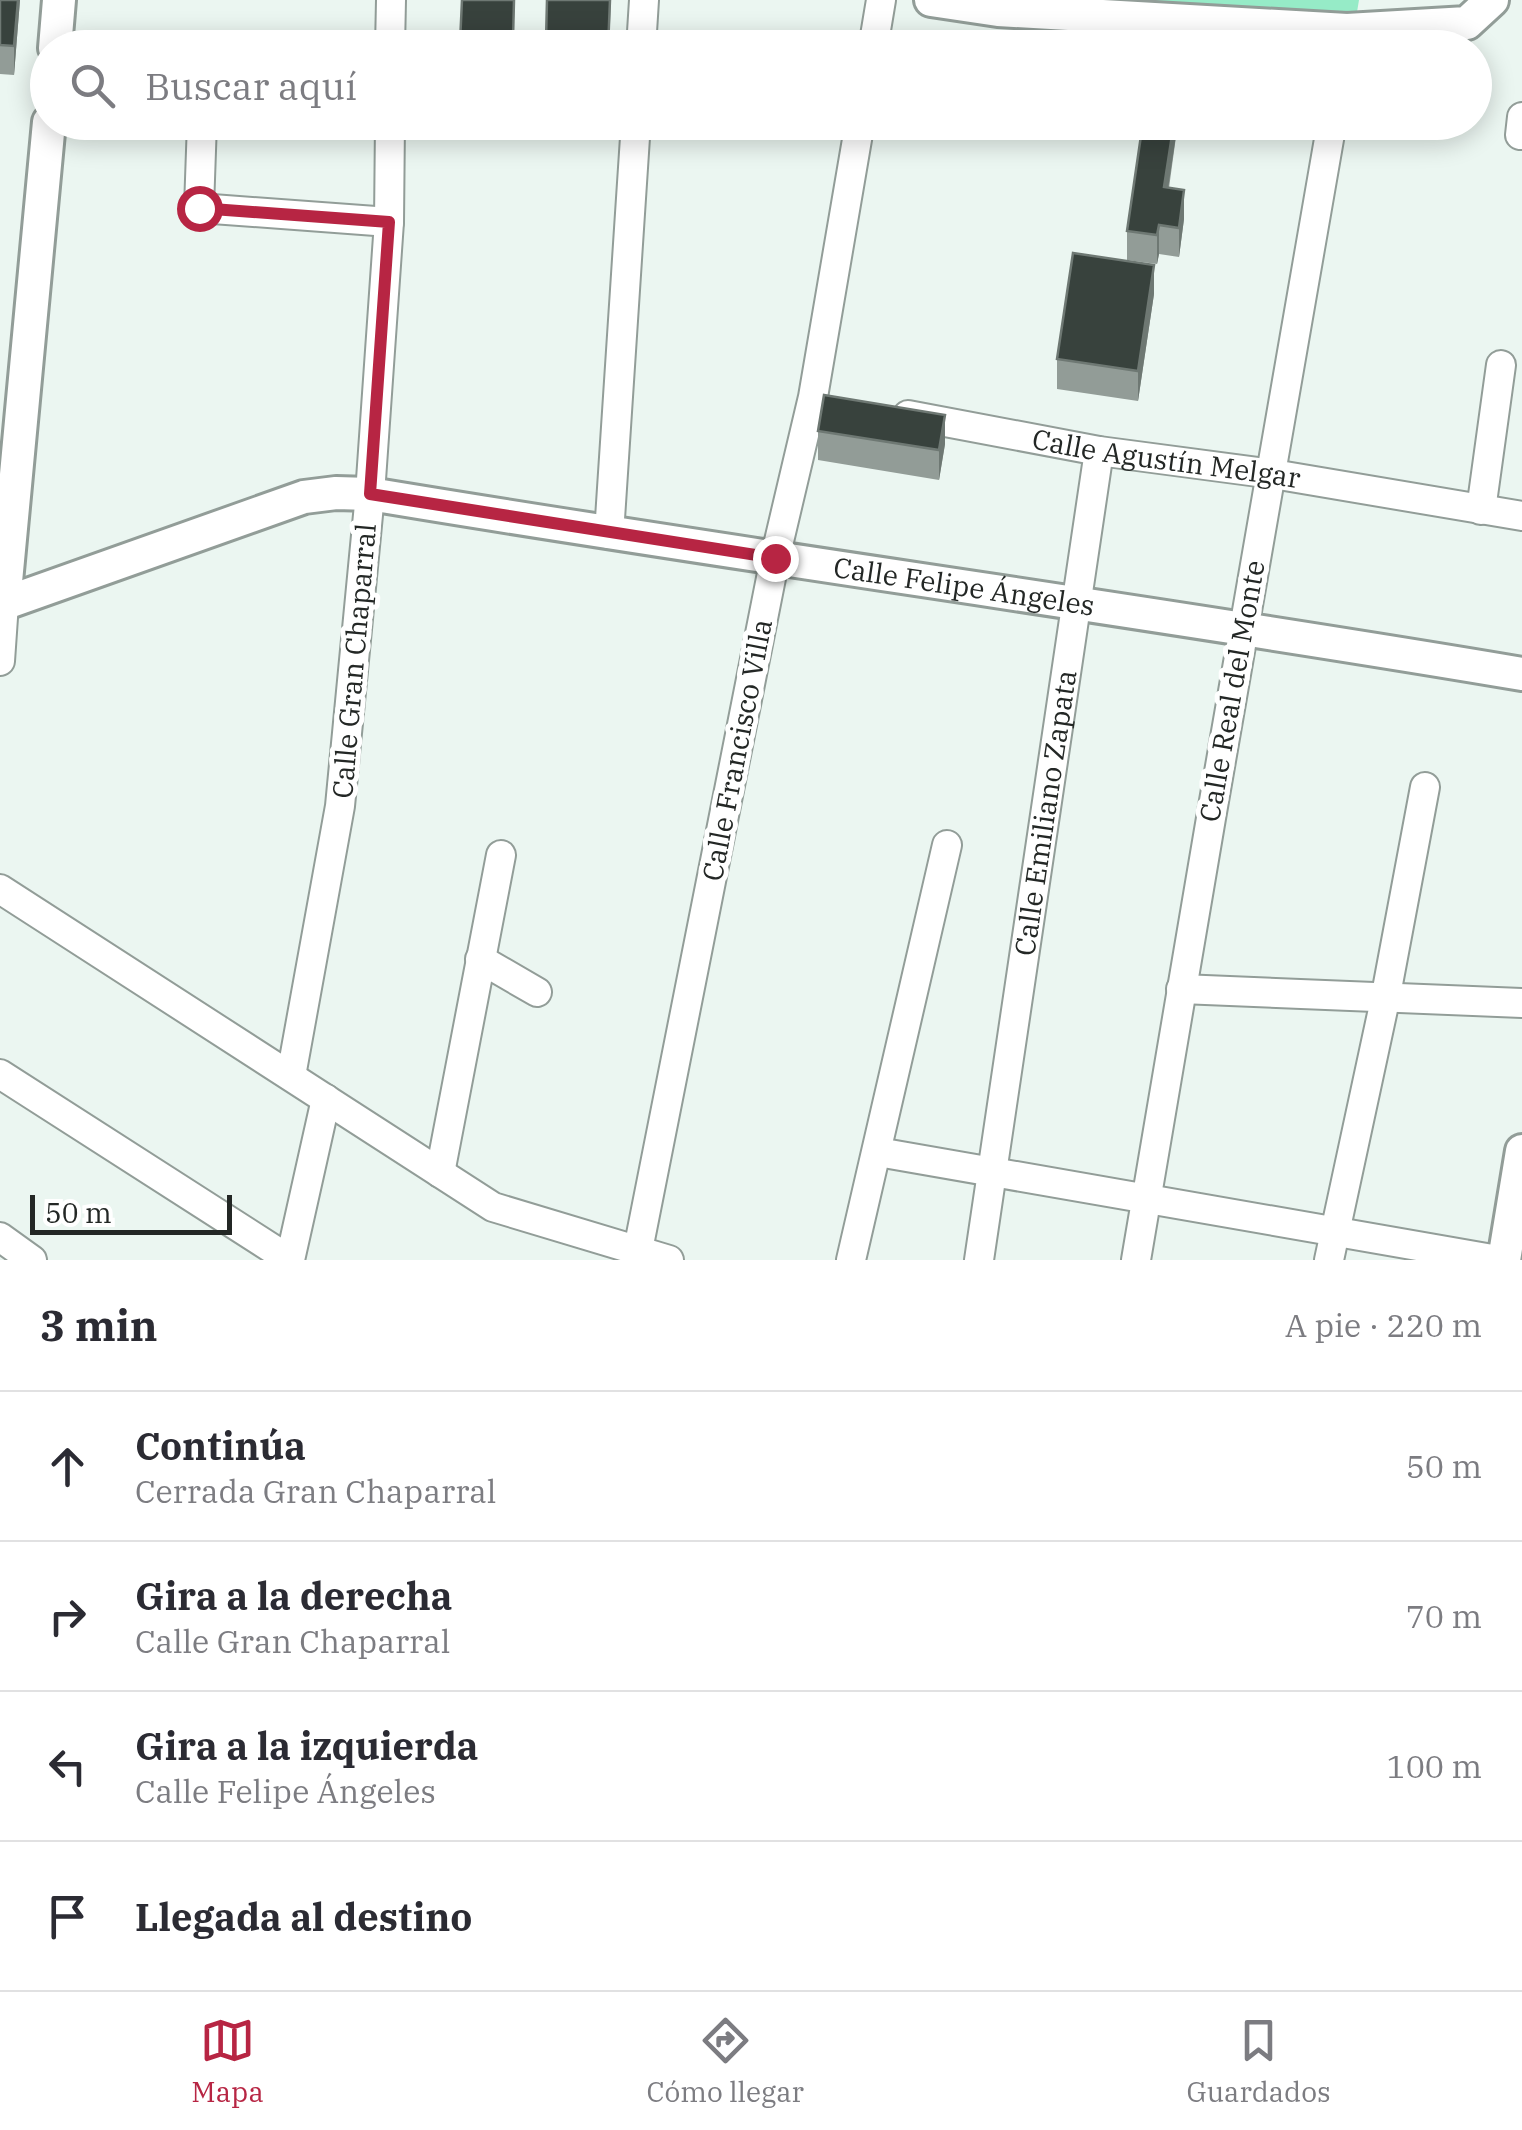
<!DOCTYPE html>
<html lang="es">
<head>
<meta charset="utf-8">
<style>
	body { margin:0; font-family:"IBM Plex Serif",serif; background:#f7f7f7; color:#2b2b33 }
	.scale { position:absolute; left:30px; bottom:25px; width:202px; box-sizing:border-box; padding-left:10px; border:5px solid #232725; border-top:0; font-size:28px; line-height:35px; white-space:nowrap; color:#232725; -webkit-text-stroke:8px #fff; paint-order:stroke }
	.stop { position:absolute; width:30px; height:30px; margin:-22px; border:8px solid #b72543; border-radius:50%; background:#fff }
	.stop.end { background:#b72543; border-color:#fff; box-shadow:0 2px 10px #0008 }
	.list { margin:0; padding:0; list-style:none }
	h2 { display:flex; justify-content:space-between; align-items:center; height:130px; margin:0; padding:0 40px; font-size:42px }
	h2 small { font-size:32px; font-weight:400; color:#7c7c81 }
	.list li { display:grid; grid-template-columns:65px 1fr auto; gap:30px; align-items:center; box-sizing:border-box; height:150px; padding:0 40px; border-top:2px solid #e1e1e2 }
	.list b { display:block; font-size:38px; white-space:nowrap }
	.list p { margin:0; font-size:32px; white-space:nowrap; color:#7c7c81 }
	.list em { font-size:32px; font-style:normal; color:#7c7c81 }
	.icon { flex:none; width:55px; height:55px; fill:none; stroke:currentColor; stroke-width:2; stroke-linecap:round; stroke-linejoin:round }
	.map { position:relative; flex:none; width:1522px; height:1260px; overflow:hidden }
	.search { position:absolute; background:#fff; box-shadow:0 5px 25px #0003; left:30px; right:30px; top:30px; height:110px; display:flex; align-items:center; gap:25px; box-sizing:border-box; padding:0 35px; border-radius:55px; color:#7c7c81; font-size:38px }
	.sheet { height:730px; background:#fff }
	nav { display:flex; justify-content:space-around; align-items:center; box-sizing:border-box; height:140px; border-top:2px solid #e1e1e2; background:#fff; font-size:28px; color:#7c7c81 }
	nav a { display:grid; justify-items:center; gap:5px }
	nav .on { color:#b72543 }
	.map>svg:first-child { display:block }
	.green { fill:#96ebc7 }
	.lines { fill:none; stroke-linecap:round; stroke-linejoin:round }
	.minor-casing { stroke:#929d98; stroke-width:32 }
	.tertiary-casing { stroke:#929d98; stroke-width:38 }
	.minor { stroke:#fff; stroke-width:28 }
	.tertiary { stroke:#fff; stroke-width:32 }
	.wall { fill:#929c97 }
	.shaded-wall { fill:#6e7873 }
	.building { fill:#38423d; stroke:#6e7873; stroke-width:2.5 }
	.route { stroke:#b72543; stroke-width:12 }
	.labels { text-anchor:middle; stroke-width:10; stroke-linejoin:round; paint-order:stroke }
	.street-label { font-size:28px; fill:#232725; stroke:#fff }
</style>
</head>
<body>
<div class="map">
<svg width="1522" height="1260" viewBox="0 0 1522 1260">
	<rect width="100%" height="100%" fill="#ebf6f1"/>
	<path class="green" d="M1090,0H1359L1356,18L1174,2Z"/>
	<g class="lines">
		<g class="minor-casing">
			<g id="minor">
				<path d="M390,48L391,0"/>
				<path d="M641,48L644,0"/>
				<path d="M873,48L881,0"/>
				<path d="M202,122L199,208L389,222"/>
				<path d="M1520,135L1522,117"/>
				<path id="s1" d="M908,415L1099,451L1273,474L1522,516"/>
				<path d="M1481,510L1501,365"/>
				<path d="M609,534L636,122"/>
				<path d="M0,661L4,603"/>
				<path d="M0,889L493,1207L669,1260"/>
				<path d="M480,959L537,992"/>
				<path d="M1181,989L1522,1003"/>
				<path d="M0,1074L290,1260"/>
				<path d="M291,1076L340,806L370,494L389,222L390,122"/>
				<path d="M878,1152L1498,1260"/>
				<path d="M440,1173L501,855"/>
				<path d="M0,1237L32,1260"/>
				<path d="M290,1260L326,1099"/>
				<path d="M636,1260L775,558L813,397L860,122"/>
				<path d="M851,1260L947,845"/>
				<path id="s2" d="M979,1260L1099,451"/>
				<path d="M1136,1260C1198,880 1268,502 1332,122"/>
				<path d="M1329,1260L1385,1000L1425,787"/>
			</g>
		</g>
		<g class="tertiary-casing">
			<g id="tertiary">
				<path d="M931,0L998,10L1347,30L1467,23L1492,0"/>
				<path d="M55,48L59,0"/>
				<path d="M4,603L49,122"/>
				<path id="s3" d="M0,605L304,497L336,493L370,494C753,558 1139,609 1522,674"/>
				<path d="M1504,1260L1522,1151"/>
			</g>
		</g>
		<use href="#minor" class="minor"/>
		<use href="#tertiary" class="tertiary"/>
	</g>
	<path class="wall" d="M0,0H20L14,75L0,74Z
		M462,0H515L513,39L546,40L547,0H611L609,48H460Z
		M1178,122L1169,188L1184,219L1179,257L1159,254L1157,264L1127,260V231Z
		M1154,294L1138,401L1057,389V359Z
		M818,431L945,444L939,480L818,460Z"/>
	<path class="shaded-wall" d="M18,0H20L14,75V46Z
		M1174,122H1178L1164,216V187Z
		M1184,190V219L1179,257V228Z
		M1159,225V254L1157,264V235Z
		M1154,265V294L1138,401V371Z
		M945,415V444L939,480V450Z"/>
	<path class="building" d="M0,0H18L14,46L0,45Z
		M462,0H514L513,39H506V44L460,43Z
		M547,0H610L608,48H505L506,39L546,40Z
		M1143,122H1174L1164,187L1184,190L1179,228L1159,225L1157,235L1127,231Z
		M1073,253L1154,265L1138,371L1057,359Z
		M824,395L945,415L939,450L818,431Z"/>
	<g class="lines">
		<path class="route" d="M199,208L389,222L370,494L775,558"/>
	</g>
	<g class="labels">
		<g class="street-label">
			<text dy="10" stroke="none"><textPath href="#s1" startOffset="262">Calle Agustín Melgar</textPath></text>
			<text dy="10" stroke="none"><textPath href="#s3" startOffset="990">Calle Felipe Ángeles</textPath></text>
			<text transform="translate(354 661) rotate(-85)" y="10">Calle Gran Chaparral</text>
			<text transform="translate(1232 691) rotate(-80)" y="10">Calle Real del Monte</text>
			<text transform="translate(737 750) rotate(-79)" y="10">Calle Francisco Villa</text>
			<text dy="10" stroke="none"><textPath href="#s2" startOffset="452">Calle Emiliano Zapata</textPath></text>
		</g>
	</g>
</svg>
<div class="scale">50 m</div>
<div class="stop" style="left:199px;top:208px"></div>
<div class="stop end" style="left:775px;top:558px"></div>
<div class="search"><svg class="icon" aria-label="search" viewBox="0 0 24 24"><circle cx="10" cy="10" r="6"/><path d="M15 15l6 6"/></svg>Buscar aquí</div>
</div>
<section class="sheet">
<h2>3 min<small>A pie · 220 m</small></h2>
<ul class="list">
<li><svg class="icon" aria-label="ahead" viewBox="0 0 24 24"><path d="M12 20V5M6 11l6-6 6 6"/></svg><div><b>Continúa</b><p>Cerrada Gran Chaparral</p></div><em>50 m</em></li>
<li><svg class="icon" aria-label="right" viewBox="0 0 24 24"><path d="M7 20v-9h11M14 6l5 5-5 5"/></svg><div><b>Gira a la derecha</b><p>Calle Gran Chaparral</p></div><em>70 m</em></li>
<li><svg class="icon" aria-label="left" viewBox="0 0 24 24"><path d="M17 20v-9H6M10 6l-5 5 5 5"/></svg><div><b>Gira a la izquierda</b><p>Calle Felipe Ángeles</p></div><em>100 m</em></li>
<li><svg class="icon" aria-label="arrive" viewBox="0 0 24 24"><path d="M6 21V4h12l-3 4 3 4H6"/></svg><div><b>Llegada al destino</b></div></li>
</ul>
</section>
<nav>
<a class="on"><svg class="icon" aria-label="map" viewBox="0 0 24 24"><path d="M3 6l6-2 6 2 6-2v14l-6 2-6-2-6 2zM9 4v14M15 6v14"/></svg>Mapa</a>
<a><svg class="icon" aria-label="directions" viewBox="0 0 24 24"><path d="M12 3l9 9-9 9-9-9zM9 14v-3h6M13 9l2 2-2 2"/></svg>Cómo llegar</a>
<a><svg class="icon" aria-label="saved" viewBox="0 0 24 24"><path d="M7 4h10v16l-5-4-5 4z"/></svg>Guardados</a>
</nav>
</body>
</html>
